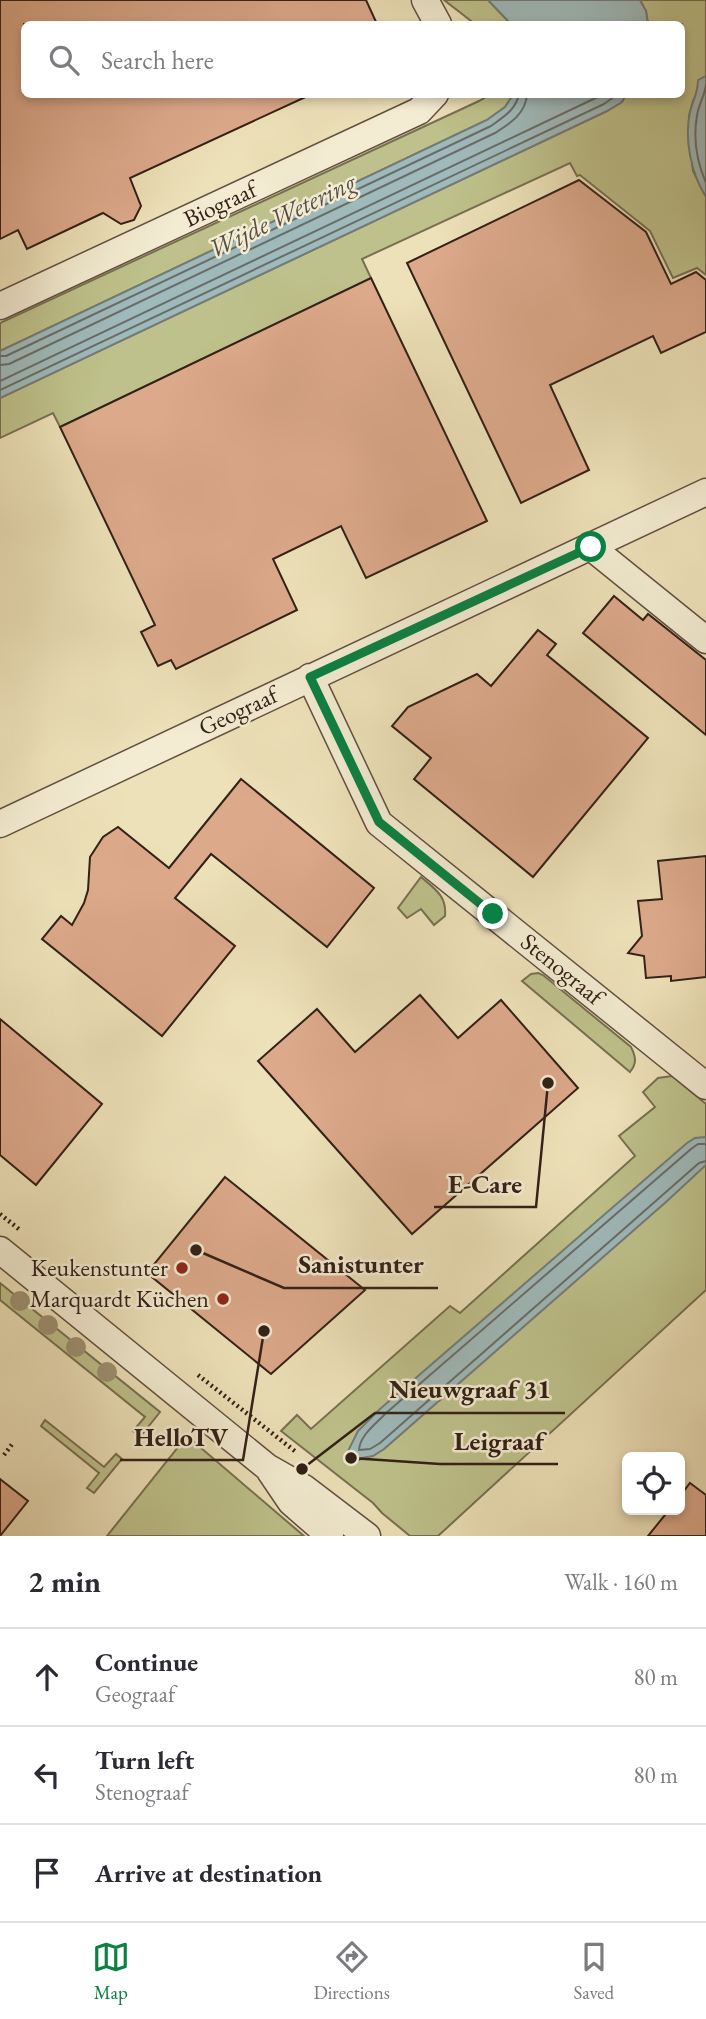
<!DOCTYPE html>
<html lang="en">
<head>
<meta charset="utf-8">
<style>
	body { margin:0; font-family:"EB Garamond",serif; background:#f7f7f7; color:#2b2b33 }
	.controls { position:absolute; right:21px; bottom:21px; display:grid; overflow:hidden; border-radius:10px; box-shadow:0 4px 10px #0003 }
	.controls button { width:63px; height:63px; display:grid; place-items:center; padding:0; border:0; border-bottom:2px solid #e1e1e2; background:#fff; color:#2b2b33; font:35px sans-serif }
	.stop { position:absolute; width:21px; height:21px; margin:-16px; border:5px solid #0b8043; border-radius:50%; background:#fff }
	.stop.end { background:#0b8043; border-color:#fff; box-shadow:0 2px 7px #0008 }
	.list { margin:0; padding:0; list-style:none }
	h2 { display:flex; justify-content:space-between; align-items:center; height:91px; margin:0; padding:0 28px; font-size:30px }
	h2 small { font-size:23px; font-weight:400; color:#7c7c81 }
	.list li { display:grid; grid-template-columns:46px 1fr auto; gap:21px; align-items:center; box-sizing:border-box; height:98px; padding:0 28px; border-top:2px solid #e1e1e2 }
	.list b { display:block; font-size:26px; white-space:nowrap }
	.list p { margin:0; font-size:23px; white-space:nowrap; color:#7c7c81 }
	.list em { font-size:23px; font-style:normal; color:#7c7c81 }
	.icon { flex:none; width:38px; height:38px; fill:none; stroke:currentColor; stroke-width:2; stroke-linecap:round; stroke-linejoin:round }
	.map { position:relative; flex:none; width:706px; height:1536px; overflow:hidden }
	.search { position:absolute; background:#fff; box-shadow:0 4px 10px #0003; left:21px; right:21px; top:21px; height:77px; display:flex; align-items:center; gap:18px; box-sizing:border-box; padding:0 24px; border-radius:10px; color:#7c7c81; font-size:26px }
	.sheet { height:385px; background:#fff }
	nav { display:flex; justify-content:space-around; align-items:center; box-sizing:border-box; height:98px; border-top:2px solid #e1e1e2; background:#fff; font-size:19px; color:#7c7c81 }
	nav a { display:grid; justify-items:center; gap:4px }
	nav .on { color:#0b8043 }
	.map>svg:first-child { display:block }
	.green { fill:#bec18b; stroke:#787051; stroke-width:2 }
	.water { fill:#9fbabb; stroke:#747c79; stroke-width:2 }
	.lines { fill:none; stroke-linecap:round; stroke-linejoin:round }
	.shore { stroke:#696d69; stroke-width:2 }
	.building { fill:#dca98b; stroke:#332017; stroke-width:2 }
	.minor-casing { stroke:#625040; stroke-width:29 }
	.path { stroke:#332017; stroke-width:4.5; stroke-dasharray:2 3.5; stroke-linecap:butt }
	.minor { stroke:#f3ecd2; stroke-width:26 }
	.tree { fill:#9e9173 }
	.route { stroke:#0b8043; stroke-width:9 }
	.poi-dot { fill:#8f2418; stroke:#f3ecd2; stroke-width:2.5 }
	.labels { text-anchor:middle; stroke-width:5; stroke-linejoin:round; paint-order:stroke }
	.street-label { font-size:24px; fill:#332017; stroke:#f3ecd2 }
	.poi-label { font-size:24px; fill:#332017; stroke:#f3ecd2; text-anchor:end }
	.water-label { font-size:26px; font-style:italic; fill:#534e48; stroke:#f3ecd2 }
	.leader { fill:none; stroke:#332017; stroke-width:2.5 }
	.callout-dot { fill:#332017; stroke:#f3ecd2; stroke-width:2.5 }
	.callout-label { font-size:26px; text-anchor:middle; font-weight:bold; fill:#332017; stroke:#f3ecd2; stroke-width:5; stroke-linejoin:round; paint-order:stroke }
</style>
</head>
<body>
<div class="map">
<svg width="706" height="1536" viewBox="0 0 706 1536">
	<rect width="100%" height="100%" fill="#ede1b9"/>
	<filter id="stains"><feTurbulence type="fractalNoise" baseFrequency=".00286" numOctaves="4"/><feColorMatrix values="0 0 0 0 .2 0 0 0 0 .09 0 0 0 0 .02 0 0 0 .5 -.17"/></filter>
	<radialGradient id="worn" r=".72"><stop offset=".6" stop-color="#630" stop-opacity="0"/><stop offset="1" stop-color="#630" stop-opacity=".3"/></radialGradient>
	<path class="green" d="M444,0H488L511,24H475Z
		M640,0H706V76L698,81V92L693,101L689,116V136L693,171L706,197V275L697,268L673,278L650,231L580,175L577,176L570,163L362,259L371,278L60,427L53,413L0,438V398L607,111L621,102L626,95L682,94V24H648L646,11Z
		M489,95H513L505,107L487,120L0,351V323L479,101Z
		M421,877C435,889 447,896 445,916L434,925L421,909L407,918L398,908Z
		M538,973L543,975L631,1047C636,1057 637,1063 630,1072L522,981L531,974Z
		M672,1076L706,1104V1139L358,1431L349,1452L355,1462C365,1456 374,1455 384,1449L502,1345L706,1152V1290L438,1536H410L382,1513L373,1503L281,1431L297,1415L311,1429L450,1306L460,1313L635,1156L619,1136L655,1107L643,1092L658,1078Z
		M0,1283L160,1412L140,1437L133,1431L145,1417L0,1300Z
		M45,1420L104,1467L116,1454L122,1459L94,1493L87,1488L99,1473L41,1426Z
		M187,1436L304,1536H107Z"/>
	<path class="water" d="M488,0H640L646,11L648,24H511Z
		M706,76V197C691,173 684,139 690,112C693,99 698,94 698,80Z
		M513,95H626L622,102L607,111L0,398V351L487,120L505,107Z
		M706,1137V1165L666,1202L384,1449L373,1456L362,1458L355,1462L347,1453L358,1431L380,1409L687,1143L695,1138Z"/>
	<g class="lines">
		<path class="shore" d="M706,84C705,96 698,105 697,116C693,138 697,162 706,183
			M0,356H6L491,126C503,117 516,110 519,94
			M0,365L9,364L495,133C509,124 526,114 527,94
			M0,381L604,94
			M0,390L604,104L618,94
			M706,1144H698L691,1149L385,1414C375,1425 360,1435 359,1450L370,1449L380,1443L699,1163L706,1161"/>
	</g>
	<path class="building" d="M0,0H366L377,24H24V94H312L130,178L141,206L134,220L121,224L103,213L27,249L18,230L0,239Z
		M579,180L646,232L671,284L696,272L706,280V332L661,353L653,336L550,385L589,470L521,503L407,263Z
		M371,278L487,521L366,578L341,526L273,559L297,610L176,669L171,660L158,666L141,632L155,625L60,427Z
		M614,596L643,620L648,614L706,660V735L583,633Z
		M538,630L556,644L547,655L648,738L533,877L414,779L431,758L392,726L408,707L477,674L491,686Z
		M241,779L374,888L327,947L211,854L175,898L235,946L162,1036L42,939L61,916L72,925L84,903L88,890L90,857L103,837L118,827L169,868Z
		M706,856V977L671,981V976L646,978L644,956L628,953L642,936L638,901L662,899L658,861Z
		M420,995L458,1038L501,1000L578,1088L412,1234L258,1061L317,1009L355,1052Z
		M0,1019L102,1104L36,1185L0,1155Z
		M225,1177L365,1290L271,1374L147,1273Z
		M0,1479L28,1501L0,1536Z
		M690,1483L706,1495V1536H648L669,1510H680V1496Z"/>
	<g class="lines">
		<g class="minor-casing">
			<path id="minor" d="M425,0L438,24
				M0,306L419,111L435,94
				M591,547L706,640
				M310,677L379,823L706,1086
				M0,824L706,492
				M0,1250L267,1467L304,1488L367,1536
				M270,1471L291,1502L330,1536"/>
		</g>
		<path class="path" d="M0,1214L20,1230
			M198,1375L296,1452
			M4,1455L13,1443"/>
		<use href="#minor" class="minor"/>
	</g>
	<g class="tree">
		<circle cx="20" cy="1301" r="10"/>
		<circle cx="48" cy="1325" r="10"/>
		<circle cx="76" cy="1347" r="10"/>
		<circle cx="107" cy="1372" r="10"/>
	</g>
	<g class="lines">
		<path class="route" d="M493,914L379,822L310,677L591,547"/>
	</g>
	<g class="poi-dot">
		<circle cx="182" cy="1268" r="7"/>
		<circle cx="223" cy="1299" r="7"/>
	</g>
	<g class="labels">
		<g class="street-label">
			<text transform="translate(220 204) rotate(-25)" y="8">Biograaf</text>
			<text transform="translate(238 711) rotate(-25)" y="8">Geograaf</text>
			<text transform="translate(562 969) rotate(39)" y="8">Stenograaf</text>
		</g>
		<g class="poi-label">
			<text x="168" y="1276">Keukenstunter</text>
			<text x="209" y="1307">Marquardt Küchen</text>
		</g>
		<g class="water-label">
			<text transform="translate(282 215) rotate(-26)" y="9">Wijde Wetering</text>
		</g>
	</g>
	<path class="leader" d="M548 1083L536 1207H434M196 1250L284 1288H438M302 1469L375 1413H565M264 1331L243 1460H120M351 1458L440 1464H558"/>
	<g class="callout-dot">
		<circle cx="548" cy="1083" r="7"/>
		<circle cx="196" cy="1250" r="7"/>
		<circle cx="302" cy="1469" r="7"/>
		<circle cx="264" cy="1331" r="7"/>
		<circle cx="351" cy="1458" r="7"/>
	</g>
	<g class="callout-label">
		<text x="485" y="1193">E-Care</text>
		<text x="361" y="1273">Sanistunter</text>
		<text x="470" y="1398">Nieuwgraaf 31</text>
		<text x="181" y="1446">HelloTV</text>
		<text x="499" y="1450">Leigraaf</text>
	</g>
	<rect width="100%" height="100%" filter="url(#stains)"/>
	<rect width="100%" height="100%" fill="url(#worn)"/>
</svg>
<div class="controls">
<button><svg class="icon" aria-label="locate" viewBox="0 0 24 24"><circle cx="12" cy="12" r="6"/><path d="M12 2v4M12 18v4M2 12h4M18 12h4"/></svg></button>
</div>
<div class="stop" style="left:591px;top:547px"></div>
<div class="stop end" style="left:493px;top:914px"></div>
<div class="search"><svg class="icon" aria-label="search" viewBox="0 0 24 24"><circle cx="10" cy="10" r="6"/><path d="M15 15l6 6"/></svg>Search here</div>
</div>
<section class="sheet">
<h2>2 min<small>Walk · 160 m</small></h2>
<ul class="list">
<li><svg class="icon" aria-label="ahead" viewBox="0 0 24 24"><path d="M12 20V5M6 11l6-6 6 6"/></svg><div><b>Continue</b><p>Geograaf</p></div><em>80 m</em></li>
<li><svg class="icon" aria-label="left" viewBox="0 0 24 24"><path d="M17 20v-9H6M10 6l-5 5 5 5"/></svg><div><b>Turn left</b><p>Stenograaf</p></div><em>80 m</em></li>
<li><svg class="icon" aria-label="arrive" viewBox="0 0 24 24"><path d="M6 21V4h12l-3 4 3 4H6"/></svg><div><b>Arrive at destination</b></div></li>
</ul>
</section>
<nav>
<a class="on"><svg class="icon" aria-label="map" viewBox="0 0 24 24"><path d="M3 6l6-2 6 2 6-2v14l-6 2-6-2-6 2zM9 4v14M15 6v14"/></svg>Map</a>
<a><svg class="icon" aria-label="directions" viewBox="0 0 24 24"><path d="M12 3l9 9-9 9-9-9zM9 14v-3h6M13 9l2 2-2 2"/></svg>Directions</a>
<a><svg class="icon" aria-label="saved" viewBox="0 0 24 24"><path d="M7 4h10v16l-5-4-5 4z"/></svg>Saved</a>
</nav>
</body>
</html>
